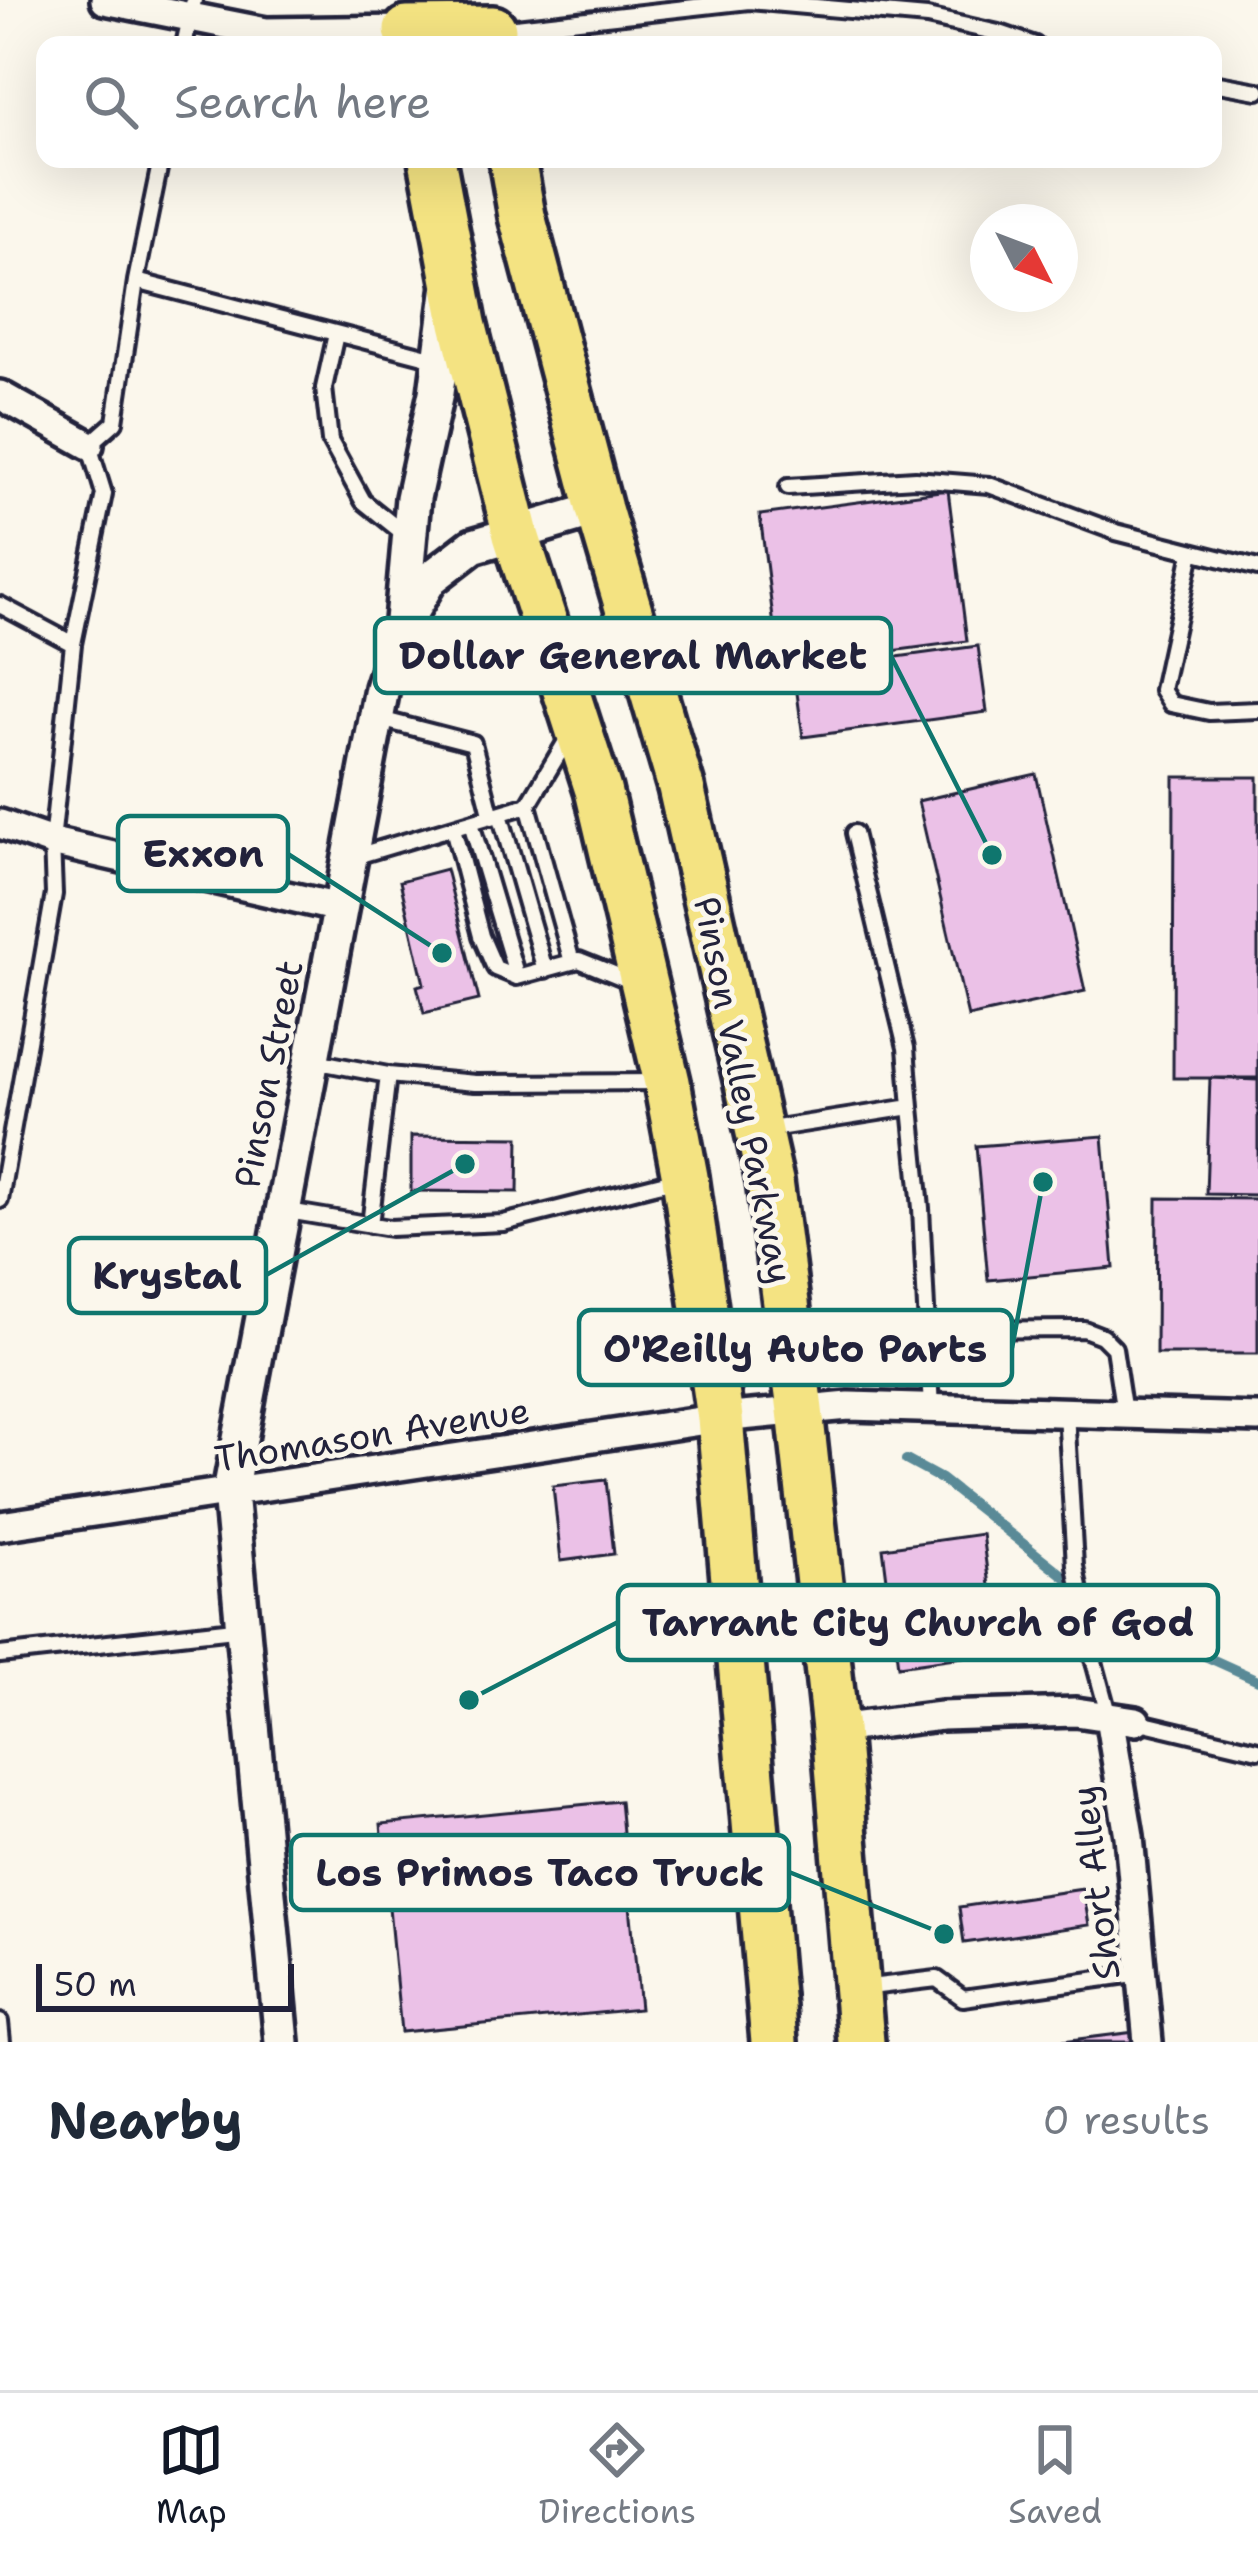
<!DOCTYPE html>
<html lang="en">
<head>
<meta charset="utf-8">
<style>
	body { margin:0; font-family:"Shantell Sans",sans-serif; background:#f6f6f7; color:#1f2937 }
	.compass { position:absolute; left:970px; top:204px; width:108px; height:108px; border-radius:50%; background:#fff; box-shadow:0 12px 48px #0002; rotate:132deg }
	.scale { position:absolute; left:36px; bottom:30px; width:258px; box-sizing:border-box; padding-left:12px; border:6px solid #22223b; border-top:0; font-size:33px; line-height:42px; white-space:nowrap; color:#22223b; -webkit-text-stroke:9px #fbf7ec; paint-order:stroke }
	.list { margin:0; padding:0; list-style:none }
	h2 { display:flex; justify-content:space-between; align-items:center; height:156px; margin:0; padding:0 48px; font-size:51px }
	h2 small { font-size:39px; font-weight:400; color:#747a83 }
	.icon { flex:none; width:66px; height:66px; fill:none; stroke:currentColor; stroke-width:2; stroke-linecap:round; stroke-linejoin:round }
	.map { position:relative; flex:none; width:1258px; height:2042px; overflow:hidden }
	.search { position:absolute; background:#fff; box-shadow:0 12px 48px #0002; left:36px; right:36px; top:36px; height:132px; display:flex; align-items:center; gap:30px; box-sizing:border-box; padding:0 42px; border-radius:24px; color:#747a83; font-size:45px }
	.sheet { height:348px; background:#fff }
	nav { display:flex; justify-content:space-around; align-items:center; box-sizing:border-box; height:168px; border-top:3px solid #e0e1e3; background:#fff; font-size:33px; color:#747a83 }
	nav a { display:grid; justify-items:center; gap:6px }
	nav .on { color:#111827 }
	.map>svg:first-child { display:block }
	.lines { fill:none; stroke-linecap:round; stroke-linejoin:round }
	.stream { stroke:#5a8a97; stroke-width:10 }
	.building { fill:#ebc1e7; stroke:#22223b; stroke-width:3 }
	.service-casing { stroke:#22223b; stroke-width:22 }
	.minor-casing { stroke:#22223b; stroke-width:36 }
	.tertiary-casing { stroke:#22223b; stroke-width:42 }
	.primary-casing { stroke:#22223b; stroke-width:54 }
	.service { stroke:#fbf7ec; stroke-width:14 }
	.minor { stroke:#fbf7ec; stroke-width:27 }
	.tertiary { stroke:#fbf7ec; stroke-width:33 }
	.primary { stroke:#f4e382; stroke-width:45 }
	.labels { text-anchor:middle; stroke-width:10; stroke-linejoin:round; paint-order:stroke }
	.street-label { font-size:36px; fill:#22223b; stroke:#fbf7ec }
	.leader { fill:none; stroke:#0f766e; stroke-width:4.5 }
	.callout-dot { fill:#0f766e; stroke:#fbf7ec; stroke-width:4.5 }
	.callout { fill:#fbf7ec; stroke:#0f766e; stroke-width:4.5 }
	.callout-label { font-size:39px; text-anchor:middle; font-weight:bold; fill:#22223b }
</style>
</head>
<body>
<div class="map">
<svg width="1258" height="2042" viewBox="0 0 1258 2042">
	<rect width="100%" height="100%" fill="#fbf7ec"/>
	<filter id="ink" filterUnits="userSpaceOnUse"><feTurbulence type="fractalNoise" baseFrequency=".00833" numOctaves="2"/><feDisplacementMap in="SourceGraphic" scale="24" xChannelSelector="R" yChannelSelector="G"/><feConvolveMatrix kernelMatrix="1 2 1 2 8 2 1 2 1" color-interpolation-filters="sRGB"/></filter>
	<g filter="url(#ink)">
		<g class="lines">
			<path class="stream" d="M906,1460L941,1479L1102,1606L1154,1633L1258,1680"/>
		</g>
		<path class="building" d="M948,490L967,641L779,666L760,515Z
			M978,646L987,712L803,737L794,671Z
			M1036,774L1085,991L968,1017L918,801Z
			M1174,777H1258V1078H1173Z
			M446,869L479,1000L424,1013L417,986L424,984L400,881Z
			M1210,1078L1258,1080V1195L1206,1194Z
			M411,1136L519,1137L518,1192L411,1191Z
			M1103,1136L1114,1268L988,1280L976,1146Z
			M1157,1198L1258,1199V1354H1156Z
			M606,1480L614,1554L561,1561L553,1486Z
			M982,1534L998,1652L898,1666L883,1548Z
			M620,1801L640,2009L401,2032L381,1824Z
			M1083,1889L1089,1925L964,1943L959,1907Z
			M1135,2032L1136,2042H1054Z"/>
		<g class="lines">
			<g class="service-casing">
				<path id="service" d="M498,29L749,1L927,17L1003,34L1035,45
					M184,45L194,0
					M1213,83L1258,91
					M136,281L439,360
					M336,334L324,388L330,441L363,501L408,537
					M788,487L915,479L989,485L1116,532L1258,568
					M1192,552L1162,690L1171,704L1209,712L1258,710
					M0,605L73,644
					M376,718L473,743L492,817
					M528,805L572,962
					M500,814L545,970
					M471,823L517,977
					M453,828L481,936L495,968L517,977L579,960L636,983
					M353,857L528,805L571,733
					M314,1061L388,1075L475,1083L662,1082
					M911,1107L921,1208L931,1409
					M764,1130L911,1107L906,1048L854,833
					M0,1200L54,894L52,842L73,644L104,494L89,445L115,422L136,281L161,159
					M282,1210L390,1228L503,1223L678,1179
					M370,1225L388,1075
					M929,1330L1084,1329L1102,1336L1114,1348L1124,1413
					M1066,1412L1075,1566L1093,1658L1109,1717
					M0,1655L243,1628
					M1136,1721L1258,1750
					M861,1988L937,1979L963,1998L1142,1973
					M0,2022L2,2042"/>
			</g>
			<g class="minor-casing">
				<path id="minor" d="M105,0L266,32L407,30
					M0,395L89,445
					M0,824L52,842L339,908
					M0,1526L720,1418L849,1406L1258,1418
					M1109,1717L1129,1836L1148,2042
					M835,1729L941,1716L1076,1712L1136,1721"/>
			</g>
			<g class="tertiary-casing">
				<path id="tertiary" d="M402,621L413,498L436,393L449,292
					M282,2042L230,1492L382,688L402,626L430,579L473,546L599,509"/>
			</g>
			<g class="primary-casing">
				<path id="primary" d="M407,30L493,29
					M432,159L463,323L516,535L598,790L667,1082L685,1177L720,1418L774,2042
					M512,159L522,216L599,509L681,787L770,1181L800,1410L835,1729L861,2042"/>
			</g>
			<use href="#service" class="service"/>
			<use href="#minor" class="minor"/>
			<use href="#tertiary" class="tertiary"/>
			<use href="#primary" class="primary"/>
		</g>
	</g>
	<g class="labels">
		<g class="street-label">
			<text transform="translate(268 1074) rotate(-79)" y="13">Pinson Street</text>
			<text transform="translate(744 1090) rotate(79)" y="13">Pinson Valley Parkway</text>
			<text transform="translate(372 1434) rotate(-9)" y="13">Thomason Avenue</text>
			<text transform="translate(1095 1883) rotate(-97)" y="13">Short Alley</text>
		</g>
	</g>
	<path class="leader" d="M992 855L891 656M442 953L288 854M465 1164L266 1275M1043 1182L1012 1348M469 1700L618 1622M944 1934L789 1872"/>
	<g class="callout-dot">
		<circle cx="992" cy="855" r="12"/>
		<circle cx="442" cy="953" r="12"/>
		<circle cx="465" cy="1164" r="12"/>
		<circle cx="1043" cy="1182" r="12"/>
		<circle cx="469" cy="1700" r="12"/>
		<circle cx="944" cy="1934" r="12"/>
	</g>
	<g class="callout">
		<rect x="375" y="618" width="516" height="75" rx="12"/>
		<rect x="118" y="816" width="170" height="75" rx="12"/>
		<rect x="69" y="1238" width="197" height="75" rx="12"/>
		<rect x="579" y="1310" width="433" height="75" rx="12"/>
		<rect x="618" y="1585" width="600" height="75" rx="12"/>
		<rect x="291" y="1835" width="498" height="75" rx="12"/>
	</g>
	<g class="callout-label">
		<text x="633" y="669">Dollar General Market</text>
		<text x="203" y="867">Exxon</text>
		<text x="167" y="1289">Krystal</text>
		<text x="795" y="1362">O'Reilly Auto Parts</text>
		<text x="918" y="1636">Tarrant City Church of God</text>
		<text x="540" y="1886">Los Primos Taco Truck</text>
	</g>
</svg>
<svg class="compass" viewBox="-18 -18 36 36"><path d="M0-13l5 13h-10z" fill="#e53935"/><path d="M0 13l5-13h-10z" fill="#747a83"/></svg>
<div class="scale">50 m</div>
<div class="search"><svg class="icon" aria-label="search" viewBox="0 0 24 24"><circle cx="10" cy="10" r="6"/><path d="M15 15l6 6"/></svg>Search here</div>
</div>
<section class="sheet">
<h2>Nearby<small>0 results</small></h2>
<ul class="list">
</ul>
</section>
<nav>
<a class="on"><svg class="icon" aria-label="map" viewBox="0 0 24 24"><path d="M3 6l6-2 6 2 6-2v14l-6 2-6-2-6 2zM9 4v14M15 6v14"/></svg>Map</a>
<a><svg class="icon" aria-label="directions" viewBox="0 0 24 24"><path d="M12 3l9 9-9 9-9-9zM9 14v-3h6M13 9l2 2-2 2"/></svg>Directions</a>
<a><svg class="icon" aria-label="saved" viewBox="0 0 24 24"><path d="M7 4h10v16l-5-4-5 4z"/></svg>Saved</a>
</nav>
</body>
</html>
